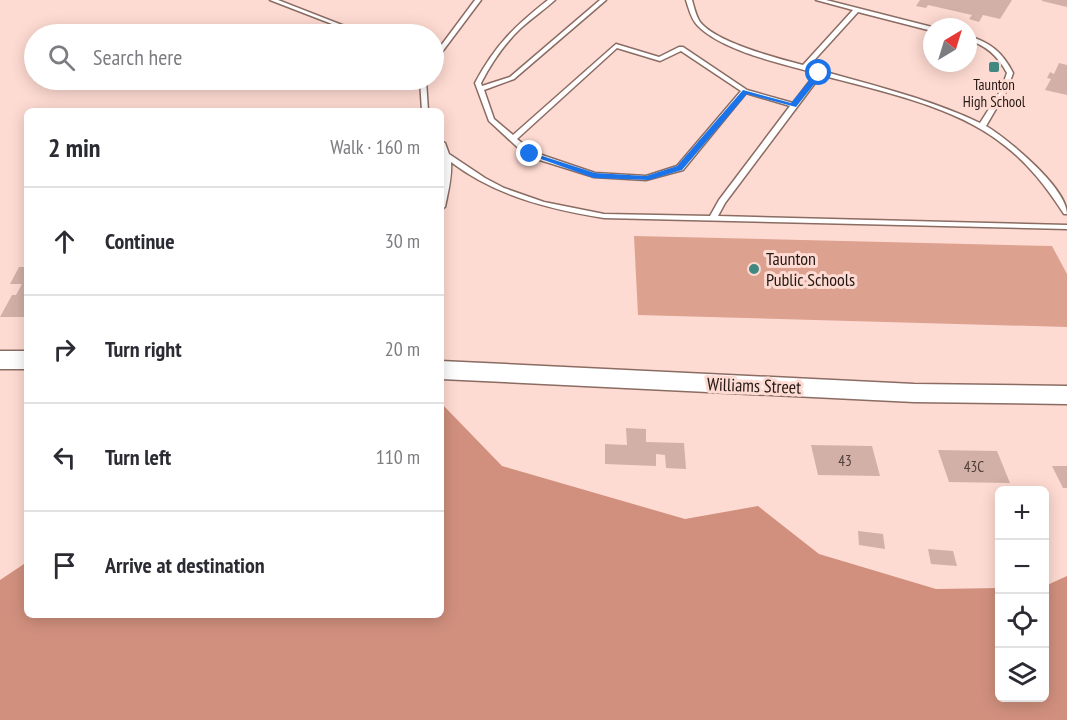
<!DOCTYPE html>
<html lang="en">
<head>
<meta charset="utf-8">
<style>
	body { margin:0; font-family:"PT Sans Narrow",sans-serif; background:#f2f2f3; color:#2b2b33 }
	.controls { position:absolute; right:18px; bottom:18px; display:grid; overflow:hidden; border-radius:9px; box-shadow:0 3px 15px #0003 }
	.controls button { width:54px; height:54px; display:grid; place-items:center; padding:0; border:0; border-bottom:2px solid #e1e1e2; background:#fff; color:#2b2b33; font:30px sans-serif }
	.compass { position:absolute; left:923px; top:18px; width:54px; height:54px; border-radius:50%; background:#fff; box-shadow:0 3px 15px #0003; rotate:38deg }
	.stop { position:absolute; width:18px; height:18px; margin:-14px; border:4px solid #1a73e8; border-radius:50%; background:#fff }
	.stop.end { background:#1a73e8; border-color:#fff; box-shadow:0 2px 6px #0008 }
	.list { margin:0; padding:0; list-style:none }
	h2 { display:flex; justify-content:space-between; align-items:center; height:78px; margin:0; padding:0 24px; font-size:26px }
	h2 small { font-size:20px; font-weight:400; color:#7c7c81 }
	.list li { display:grid; grid-template-columns:39px 1fr auto; gap:18px; align-items:center; box-sizing:border-box; height:108px; padding:0 24px; border-top:2px solid #e1e1e2 }
	.list b { display:block; font-size:22px; white-space:nowrap }
	.list em { font-size:20px; font-style:normal; color:#7c7c81 }
	.icon { flex:none; width:33px; height:33px; fill:none; stroke:currentColor; stroke-width:2; stroke-linecap:round; stroke-linejoin:round }
	.map { position:relative; flex:none; width:1067px; height:720px; overflow:hidden }
	.search { position:absolute; background:#fff; box-shadow:0 3px 15px #0003; left:24px; top:24px; width:420px; height:66px; display:flex; align-items:center; gap:15px; box-sizing:border-box; padding:0 21px; border-radius:33px; color:#7c7c81; font-size:22px }
	.panel { position:absolute; background:#fff; box-shadow:0 3px 15px #0003; left:24px; top:108px; width:420px; height:510px; border-radius:9px }
	.map>svg:first-child { display:block }
	.green { fill:#dda190 }
	.forest { fill:#d1907e }
	.building { fill:#d2b0a7 }
	.lines { fill:none; stroke-linecap:round; stroke-linejoin:round }
	.service-casing { stroke:#8a6c63; stroke-width:3 }
	.tertiary-casing { stroke:#8a6c63; stroke-width:3 }
	.service { fill:#fff; fill-rule:evenodd }
	.tertiary { fill:#fff; fill-rule:evenodd }
	.route { fill:#1a73e8 }
	.poi-dot { fill:#418880; stroke:#fedbd2; stroke-width:2 }
	.labels { text-anchor:middle; stroke-width:6; stroke-linejoin:round; paint-order:stroke }
	.far-poi-label { font-size:15px; fill:#241814; stroke:#fedbd2 }
	.number-label { font-size:15px; fill:#503e39 }
	.poi-label { font-size:18px; fill:#241814; stroke:#fedbd2; text-anchor:start }
	.street-label { font-size:18px; fill:#241814; stroke:#fedbd2 }
</style>
</head>
<body>
<div class="map">
<svg width="1067" height="720" viewBox="0 0 1067 720">
	<rect width="100%" height="100%" fill="#fedbd2"/>
	<path class="green" d="M634,236L1052,246L1067,274V327L638,315Z"/>
	<path class="forest" d="M441,403L502,466L685,519L758,506L819,554L936,589L999,588L1000,698H1044L1045,586L1067,576V720H0V580L27,562V615H441Z"/>
	<path class="building" d="M920,0H1012L1000,19L983,15L979,22L969,19L972,15L928,5L926,8L916,6Z
		M1067,0V7L1042,1V0Z
		M1059,63L1067,65V95L1045,90L1051,79L1047,78L1050,72L1054,74Z
		M19,267H27V317H0L12,295H16L22,284H10Z
		M626,428L646,429V442L684,443L686,469L666,468L665,455L656,454V466L605,464V444L627,445Z
		M811,445L872,446L880,476L818,475Z
		M938,450L997,451L1010,483L949,482Z
		M1052,466H1067V488H1063Z
		M858,531L883,534L885,549L859,545Z
		M928,549L953,551L957,566L931,564Z"/>
	<g class="lines">
		<g class="service-casing">
			<path id="service" d="M270,0H278L365,34H358Z
				M475,0H481L436,60L434,61V55Z
				M548,0H555C544,10 532,18 521,28C504,44 492,62 481,83L482,86L510,77L600,0H606L514,79L484,90L494,119L513,135L616,44L659,57L679,47H683L747,90L793,103L816,73C782,64 723,51 698,26C691,19 689,9 686,0H692C694,7 696,16 700,22C717,43 777,58 803,65L853,10L816,0H826L932,27V31L858,12L808,67C867,84 925,97 980,123L1001,90L1007,73C998,56 986,45 968,40V36C990,42 1003,53 1013,73L1007,90L986,126C1008,139 1067,188 1067,214H1064C1047,188 1029,164 1004,145C956,106 880,91 821,75L725,203L718,216L1067,225V229L604,218C549,209 496,196 451,162C452,178 448,192 445,207L441,209V191L444,166L441,141L445,143L449,154L485,178L504,188L544,202L604,214L710,216L719,200L790,106L746,93L683,170L646,180L594,177L527,156L489,121L475,83C495,45 515,26 548,0ZM617,48L660,61L681,51L741,91L677,166L646,176L595,173L533,152L517,139Z
				M420,80H426L428,111H422Z"/>
		</g>
		<g class="tertiary-casing">
			<path id="tertiary" d="M0,351H27V369H0Z
				M441,361L914,384L1067,386V404L914,402L441,379Z"/>
		</g>
		<use href="#service" class="service"/>
		<use href="#tertiary" class="tertiary"/>
	</g>
	<path class="route" d="M817,71L823,73L796,107L747,94L682,170L649,180L594,178L527,154L533,153L595,173L646,176L677,166L743,90L791,103Z"/>
	<g class="poi-dot">
		<rect x="988" y="61" width="12" height="12" rx="3"/>
		<circle cx="754" cy="269" r="6"/>
	</g>
	<g class="labels">
		<g class="far-poi-label">
			<text x="994" y="90">Taunton<tspan x="994" dy="17">High School</tspan></text>
		</g>
		<g class="number-label">
			<text x="845" y="466">43</text>
			<text x="974" y="472">43C</text>
		</g>
		<g class="poi-label">
			<text x="766" y="265">Taunton<tspan x="766" dy="21">Public Schools</tspan></text>
		</g>
		<g class="street-label">
			<text transform="translate(754 386) rotate(2)" y="6">Williams Street</text>
		</g>
	</g>
</svg>
<div class="controls">
<button>+</button>
<button>−</button>
<button><svg class="icon" aria-label="locate" viewBox="0 0 24 24"><circle cx="12" cy="12" r="6"/><path d="M12 2v4M12 18v4M2 12h4M18 12h4"/></svg></button>
<button><svg class="icon" aria-label="layers" viewBox="0 0 24 24"><path d="M12 4l9 5-9 5-9-5zM3 14l9 5 9-5"/></svg></button>
</div>
<svg class="compass" viewBox="-18 -18 36 36"><path d="M0-13l5 13h-10z" fill="#e53935"/><path d="M0 13l5-13h-10z" fill="#7c7c81"/></svg>
<div class="stop" style="left:819px;top:73px"></div>
<div class="stop end" style="left:530px;top:154px"></div>
<div class="search"><svg class="icon" aria-label="search" viewBox="0 0 24 24"><circle cx="10" cy="10" r="6"/><path d="M15 15l6 6"/></svg>Search here</div>
<section class="panel">
<h2>2 min<small>Walk · 160 m</small></h2>
<ul class="list">
<li><svg class="icon" aria-label="ahead" viewBox="0 0 24 24"><path d="M12 20V5M6 11l6-6 6 6"/></svg><div><b>Continue</b></div><em>30 m</em></li>
<li><svg class="icon" aria-label="right" viewBox="0 0 24 24"><path d="M7 20v-9h11M14 6l5 5-5 5"/></svg><div><b>Turn right</b></div><em>20 m</em></li>
<li><svg class="icon" aria-label="left" viewBox="0 0 24 24"><path d="M17 20v-9H6M10 6l-5 5 5 5"/></svg><div><b>Turn left</b></div><em>110 m</em></li>
<li><svg class="icon" aria-label="arrive" viewBox="0 0 24 24"><path d="M6 21V4h12l-3 4 3 4H6"/></svg><div><b>Arrive at destination</b></div></li>
</ul>
</section>
</div>
</body>
</html>
